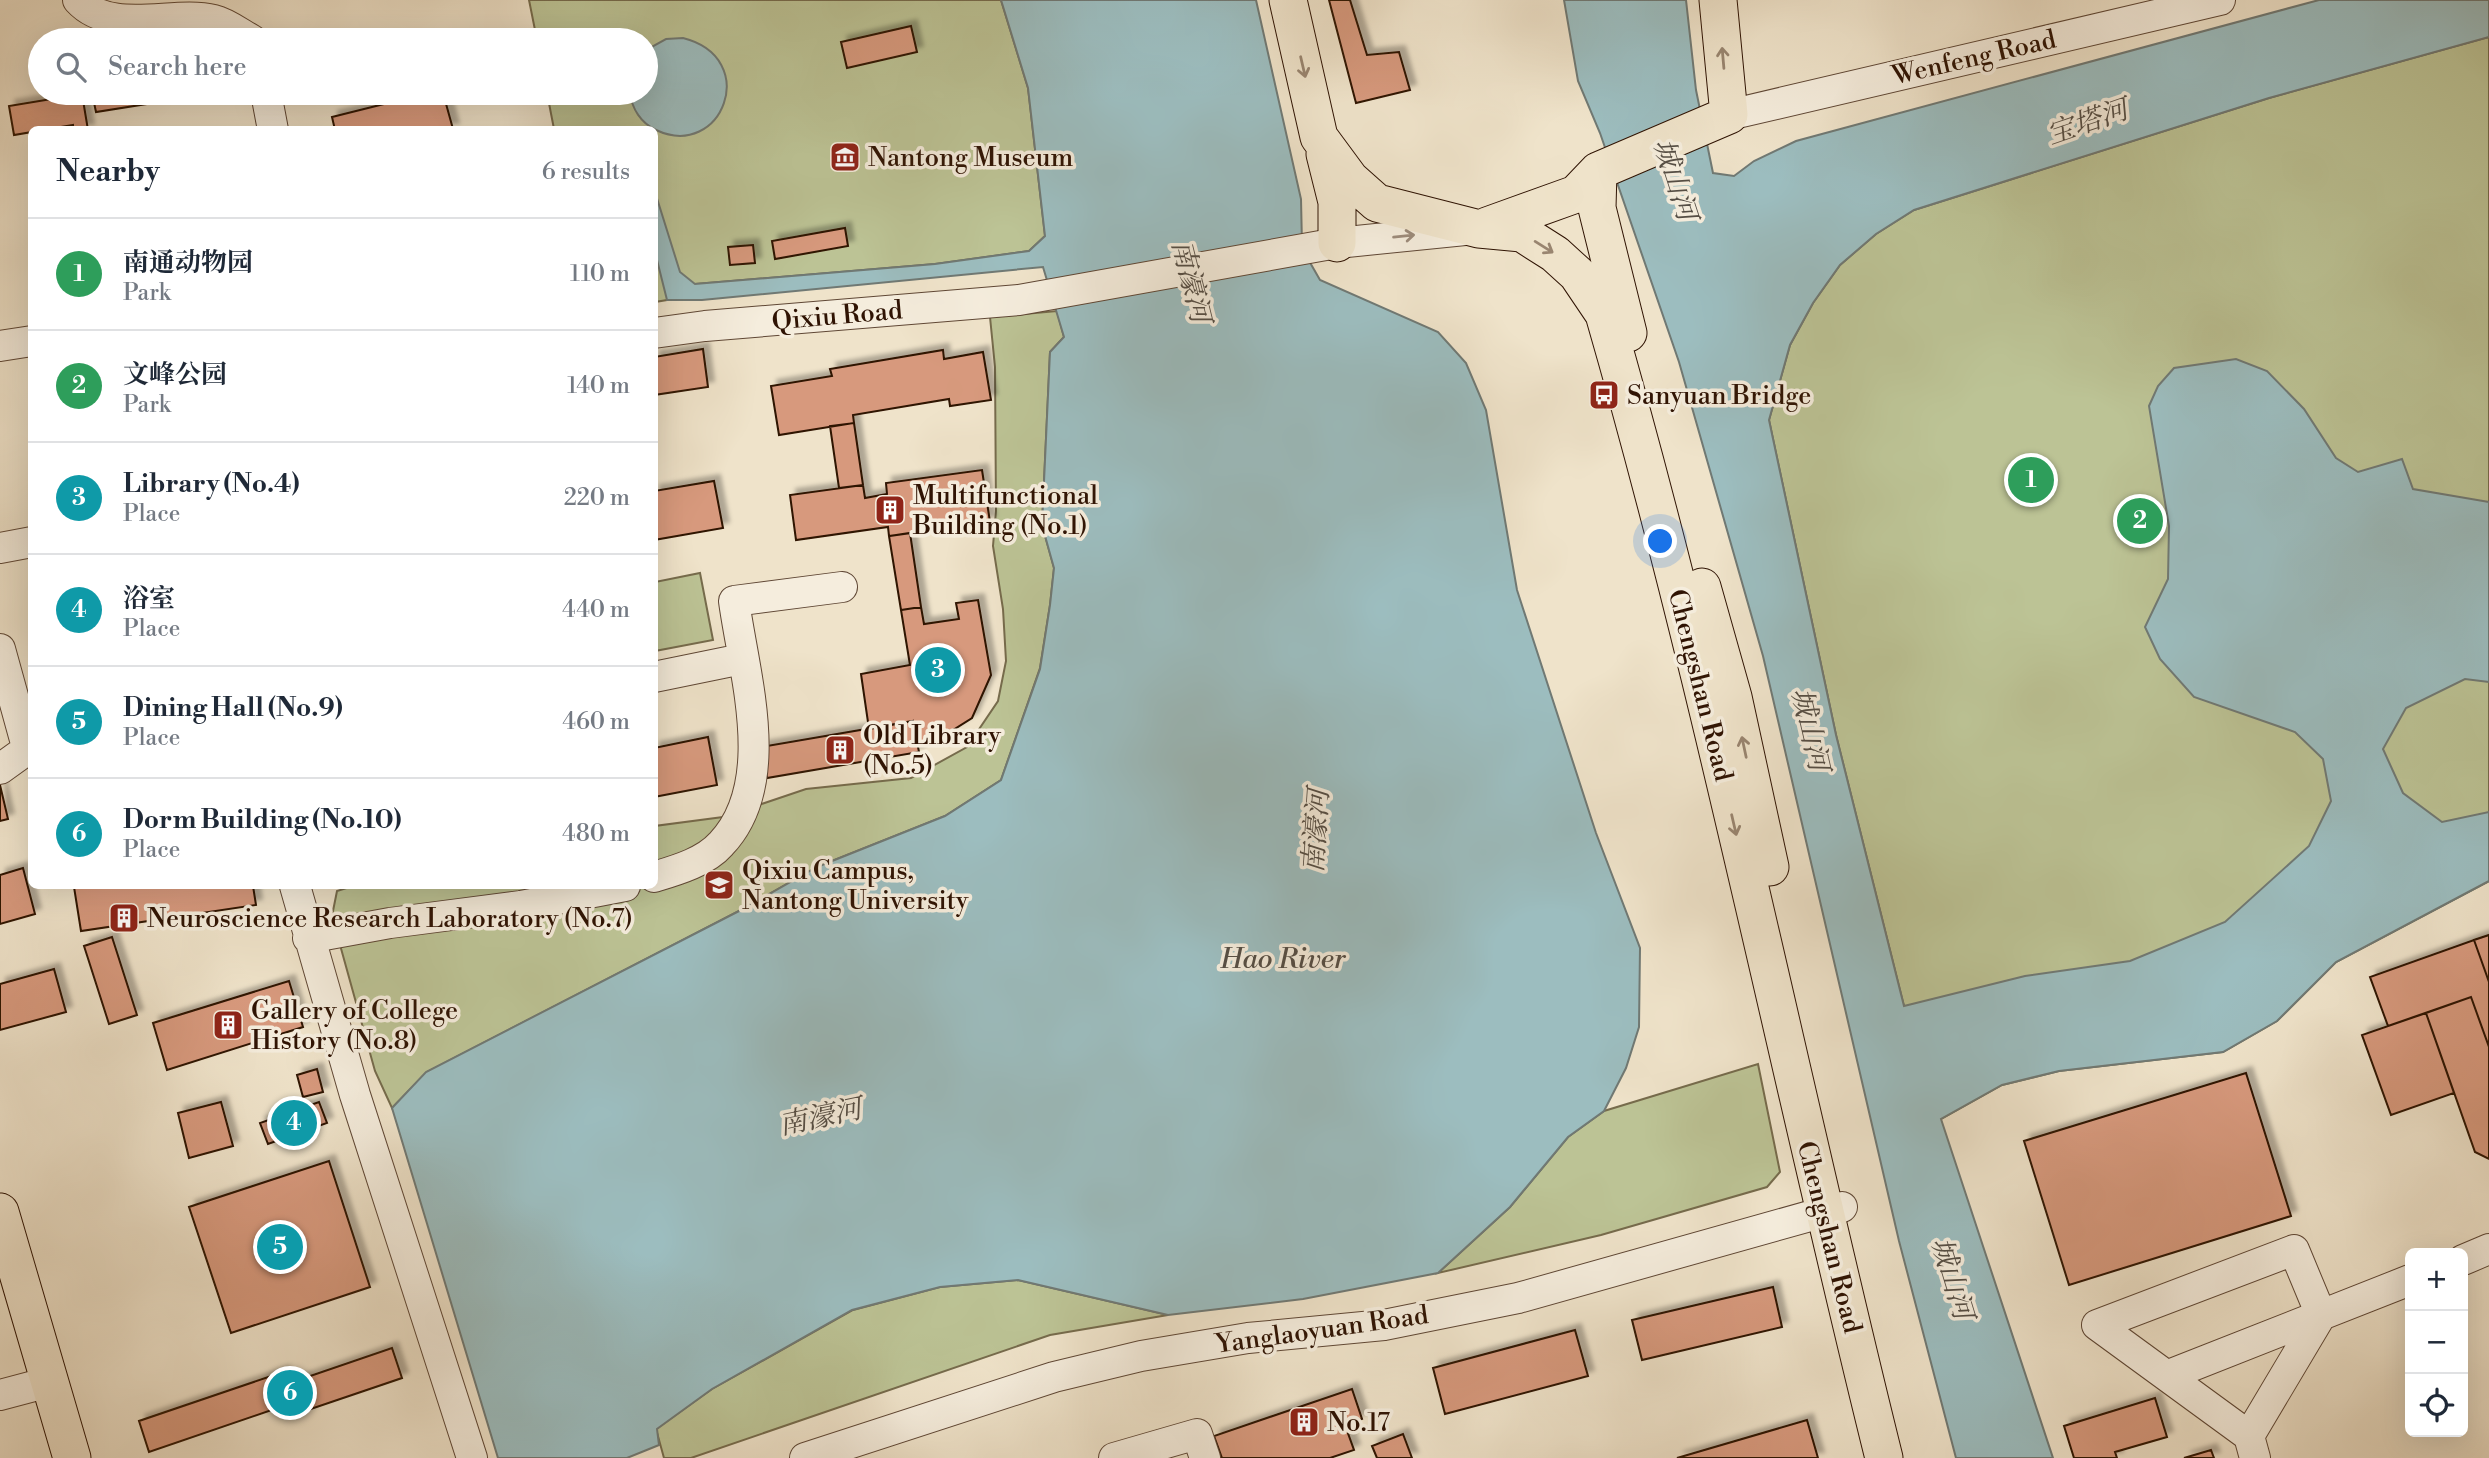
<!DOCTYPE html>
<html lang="en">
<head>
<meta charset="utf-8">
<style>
	body { margin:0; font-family:"Libre Bodoni","Noto Serif SC",serif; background:#f6f6f7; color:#1f2937 }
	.controls { position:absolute; right:21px; bottom:21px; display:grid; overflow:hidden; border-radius:10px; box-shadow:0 7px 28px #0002 }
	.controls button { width:63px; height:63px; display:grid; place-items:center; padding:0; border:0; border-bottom:2px solid #e0e1e3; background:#fff; color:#1f2937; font:35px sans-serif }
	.you { position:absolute; left:1661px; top:542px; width:24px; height:24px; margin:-18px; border:5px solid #fff; border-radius:50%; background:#1a73e8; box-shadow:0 0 0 10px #1a73e833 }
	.badge { display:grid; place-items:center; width:46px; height:46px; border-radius:50%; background:#8f2418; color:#fff; font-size:23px; font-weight:700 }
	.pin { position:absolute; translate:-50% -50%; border:4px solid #fff; box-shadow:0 2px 7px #0006 }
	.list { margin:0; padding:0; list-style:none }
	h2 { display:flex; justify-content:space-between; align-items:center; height:91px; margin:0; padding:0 28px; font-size:30px }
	h2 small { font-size:23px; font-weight:400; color:#747a83 }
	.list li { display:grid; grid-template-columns:46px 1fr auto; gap:21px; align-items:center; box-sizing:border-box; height:112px; padding:0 28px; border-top:2px solid #e0e1e3 }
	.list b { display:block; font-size:26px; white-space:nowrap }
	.list p { margin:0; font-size:23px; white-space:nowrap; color:#747a83 }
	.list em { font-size:23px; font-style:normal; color:#747a83 }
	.icon { flex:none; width:38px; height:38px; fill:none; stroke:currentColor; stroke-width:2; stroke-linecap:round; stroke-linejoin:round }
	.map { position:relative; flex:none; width:2489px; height:1458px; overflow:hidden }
	.search { position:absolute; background:#fff; box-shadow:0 7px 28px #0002; left:28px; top:28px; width:630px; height:77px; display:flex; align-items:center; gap:18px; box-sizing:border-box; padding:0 24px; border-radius:38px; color:#747a83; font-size:26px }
	.panel { position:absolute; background:#fff; box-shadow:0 7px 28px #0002; left:28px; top:126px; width:630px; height:763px; border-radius:10px }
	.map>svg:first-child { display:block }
	.green { fill:#bcc395; stroke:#766b4c; stroke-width:2 }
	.water { fill:#9cbdbf; stroke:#707974; stroke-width:2 }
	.building { fill:#d7997d; stroke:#2f1303; stroke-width:2; filter:url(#shadow) }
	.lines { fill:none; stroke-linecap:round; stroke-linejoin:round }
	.minor-casing { stroke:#5f4735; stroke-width:32 }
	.major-casing { stroke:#2f1303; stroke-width:39 }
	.minor { stroke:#f5eddd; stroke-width:30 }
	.major { stroke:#efe3ca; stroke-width:37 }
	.oneway { stroke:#998570 }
	.oneway2 { stroke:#9c8b7b }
	.labels { text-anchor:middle; stroke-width:7; stroke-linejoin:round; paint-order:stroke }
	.street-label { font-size:26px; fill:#2f1303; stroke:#f5eddd }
	.poi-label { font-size:26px; fill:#2f1303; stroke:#f5eddd; text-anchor:start }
	.water-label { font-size:28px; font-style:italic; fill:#554e45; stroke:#f5eddd }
</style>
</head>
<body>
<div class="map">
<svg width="2489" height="1458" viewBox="0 0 2489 1458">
	<defs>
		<filter id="shadow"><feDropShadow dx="6" dy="-6" stdDeviation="2" flood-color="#0004"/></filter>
	</defs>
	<rect width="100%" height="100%" fill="#efe3ca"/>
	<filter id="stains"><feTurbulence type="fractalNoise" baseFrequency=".00286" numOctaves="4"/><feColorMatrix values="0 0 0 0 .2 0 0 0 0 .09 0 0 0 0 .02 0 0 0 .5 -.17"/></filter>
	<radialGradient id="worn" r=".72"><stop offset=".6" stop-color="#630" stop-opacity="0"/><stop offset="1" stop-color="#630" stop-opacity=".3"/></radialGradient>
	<path class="green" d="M529,0H1001L1028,88L1045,236L1029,251L935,264L695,284L667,300L655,302L654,130L554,129L547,93H646V40H537Z
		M2489,37V881L2336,962L2277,1021L2223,1052L2059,1071L2002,1085L1941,1119L1904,1006L1836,735L1769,420L1790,345L1813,303L1840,265L1876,234L1914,210L2269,98Z
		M1057,311L1064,337L1050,352L1042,525L1054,568L1050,605L1040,668L1001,780L945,816L817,867L741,910L427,1072L392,1108L375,1071L332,916L337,891L353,886H654L655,826L723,817L806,789L911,778L967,747L998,701L1006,661L1003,609L993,546L996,511L995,367L990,317Z
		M700,573L713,640L655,651V582Z
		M1758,1064L1780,1172L1767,1187L1601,1235L1438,1273L1510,1207L1568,1137L1604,1111Z
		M1018,1280L1168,1315L1050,1335L691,1458H664L656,1429L712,1389L853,1310L940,1287Z"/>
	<path class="water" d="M1001,0H1256L1301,199L1302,245L1308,259L1320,280L1438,332L1466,363L1486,410L1517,590L1596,833L1640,948L1639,1027L1626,1068L1604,1111L1568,1137L1510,1207L1438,1273L1303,1299L1168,1315L1018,1280L940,1287L852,1310L712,1389L657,1429L659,1445L627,1458H498L392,1108L426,1072L741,910L817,867L945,816L1001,780L1040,669L1050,605L1054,568L1042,525L1050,352L1064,337L1043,267L702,300H667L655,252V192L680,272L695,284L935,264L1029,251L1045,236L1028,88Z
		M1564,0H1686L1696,90L1713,173L1734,176L1754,161L1796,141L2319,0H2489V37L2269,98L1914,210L1876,234L1840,265L1813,303L1790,345L1769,420L1836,735L1904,1006L2025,976L2130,961L2225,922L2309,846L2331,801L2323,759L2295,732L2194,697L2160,659L2145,627L2168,579L2169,526L2149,406L2158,386L2174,368L2236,359L2267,371L2304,409L2336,458L2358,472L2402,459L2413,489L2489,502V682L2465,679L2406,708L2383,749L2403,793L2442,822L2489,812V881L2336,962L2277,1021L2223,1052L2059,1071L2002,1085L1941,1119L2053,1458H1956L1899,1241L1763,656L1679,362L1600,133L1578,81Z
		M683,38C762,58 722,161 656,130C641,123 632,109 630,93H646V50L666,39Z"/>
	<path class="building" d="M1329,0H1350L1367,55L1399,52L1410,90L1356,103Z
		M911,26L917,52L847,68L841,42Z
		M92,93H216L96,112Z
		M428,93H443L453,129L335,130L332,117Z
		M82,94L88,130H73V125L14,135L9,106Z
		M845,228L848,246L775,259L772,241Z
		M753,245L755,263L730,265L728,247Z
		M703,349L708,387L654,395V357Z
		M943,350L944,359L983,352L991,400L950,406L949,399L853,415L854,423L779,435L771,386L832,376L830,369Z
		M854,423L863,485L839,488L830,426Z
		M982,470L990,522L889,536L888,527L796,540L790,495L863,485L865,498L887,494L886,483Z
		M714,481L723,528L654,540V491Z
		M910,533L921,607L901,610L889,536Z
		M978,600L991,675L972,718L945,735L917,744L913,721L869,729L861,674L910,665L901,610L921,607L924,624L959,619L956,603Z
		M913,721L919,752L767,778L761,747Z
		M708,737L717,785L654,797V748Z
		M0,785L8,819L0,821Z
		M23,868L35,914L0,924V875Z
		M86,886H253L256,905L81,931L74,887Z
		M2489,935V982L2474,940Z
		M112,937L137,1015L109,1024L84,946Z
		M2474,940L2489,982V1047L2471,997L2388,1026L2370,977Z
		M54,969L66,1012L0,1030V984Z
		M289,981L303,1027L167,1070L153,1023Z
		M2471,997L2489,1047V1159L2475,1152L2426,1013Z
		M2426,1013L2454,1093L2391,1115L2362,1035Z
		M317,1069L323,1092L303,1097L297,1075Z
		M2246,1073L2291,1216L2069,1285L2024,1141Z
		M221,1102L233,1146L189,1158L178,1113Z
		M319,1102L327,1123L268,1144L260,1123Z
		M329,1161L370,1287L231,1333L189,1207Z
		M1773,1287L1782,1327L1642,1360L1632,1320Z
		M1575,1330L1588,1376L1445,1414L1433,1368Z
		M392,1348L402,1378L299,1413L295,1402L149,1452L139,1421L283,1372L287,1384Z
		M1352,1389L1362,1419L1345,1425L1354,1450L1330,1458H1222L1214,1436Z
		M2155,1398L2167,1437L2115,1452L2117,1458H2074L2064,1426Z
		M1807,1420L1818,1458H1677Z
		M1403,1434L1412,1458H1377L1372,1446Z
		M2211,1450L2214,1458H2184Z"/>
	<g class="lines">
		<g class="minor-casing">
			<path id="minor" d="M78,0C111,36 173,10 214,20C227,23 241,34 252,40
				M266,93L273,130
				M1729,115L2220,0
				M654,333L705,326L1019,300L1337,243L1465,230
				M0,346L32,341
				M0,548L32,542
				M0,649L27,747
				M654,677L742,659
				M0,769L32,746
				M654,877C677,870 705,862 721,844C779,783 744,675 734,601L842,587
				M295,886L355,1095L472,1458
				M308,938L390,923L521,906L625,886
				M2463,1260L2489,1249
				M2097,1325L2294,1250L2321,1315L2249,1436
				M2097,1325L2249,1436L2255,1458
				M2169,1375L2410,1280
				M0,1395L49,1382
				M805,1458L1054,1377L1141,1356L1248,1338L1384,1325L1518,1298L1842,1207
				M1114,1458L1197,1434L1205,1458"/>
		</g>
		<g class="major-casing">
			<path id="major" d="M1288,0L1319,137L1350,179L1377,203L1479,229L1522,233L1555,254L1577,274L1604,314C1713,691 1789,1077 1884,1458
				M1325,154L1337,202V243
				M1598,171L1597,208L1628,333
				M1487,226L1576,194L1598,171L1729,115L1718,0
				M1702,587L1733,697L1770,867
				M0,1212L72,1458"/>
		</g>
		<use href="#minor" class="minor"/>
		<use href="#major" class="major"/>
	</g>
	<defs><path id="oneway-shaft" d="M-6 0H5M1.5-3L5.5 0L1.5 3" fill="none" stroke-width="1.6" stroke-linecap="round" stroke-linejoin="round" transform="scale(1.75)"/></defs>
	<g class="oneway">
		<use href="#oneway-shaft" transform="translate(1723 58) rotate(-95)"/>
		<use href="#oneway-shaft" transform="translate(1303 67) rotate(77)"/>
		<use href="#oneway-shaft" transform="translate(1544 247) rotate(32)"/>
		<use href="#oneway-shaft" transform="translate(1744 747) rotate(-102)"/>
		<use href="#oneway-shaft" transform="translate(1734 825) rotate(77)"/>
	</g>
	<use class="oneway2" href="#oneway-shaft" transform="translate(1404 236) rotate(-6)"/>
	<defs>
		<g id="museum-square" transform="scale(1.575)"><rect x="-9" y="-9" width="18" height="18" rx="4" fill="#8f2418" stroke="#f5eddd"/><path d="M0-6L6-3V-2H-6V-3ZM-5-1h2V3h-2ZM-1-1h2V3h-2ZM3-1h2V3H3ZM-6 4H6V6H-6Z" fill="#fff"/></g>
		<g id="bus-square" transform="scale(1.575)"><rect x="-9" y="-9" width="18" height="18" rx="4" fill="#8f2418" stroke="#f5eddd"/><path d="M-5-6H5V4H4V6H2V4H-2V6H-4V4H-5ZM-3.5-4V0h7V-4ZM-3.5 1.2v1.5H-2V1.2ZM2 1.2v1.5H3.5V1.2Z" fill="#fff"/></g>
		<g id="building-square" transform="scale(1.575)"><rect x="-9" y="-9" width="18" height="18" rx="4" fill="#8f2418" stroke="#f5eddd"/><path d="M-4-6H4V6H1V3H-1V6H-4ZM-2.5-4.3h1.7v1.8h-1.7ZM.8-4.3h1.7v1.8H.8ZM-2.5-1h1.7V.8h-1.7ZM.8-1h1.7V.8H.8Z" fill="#fff"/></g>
		<g id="school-square" transform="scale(1.575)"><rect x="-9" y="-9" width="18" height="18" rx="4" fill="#8f2418" stroke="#f5eddd"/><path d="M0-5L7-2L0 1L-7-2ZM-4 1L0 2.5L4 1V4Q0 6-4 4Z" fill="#fff"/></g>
	</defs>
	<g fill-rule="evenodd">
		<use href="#museum-square" x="845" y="157"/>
		<use href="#bus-square" x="1604" y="395"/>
		<use href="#building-square" x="890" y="510"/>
		<use href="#building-square" x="840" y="750"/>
		<use href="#school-square" x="719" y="885"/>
		<use href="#building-square" x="124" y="918"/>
		<use href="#building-square" x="228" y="1025"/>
		<use href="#building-square" x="1304" y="1422"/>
	</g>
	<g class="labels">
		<g class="street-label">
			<text transform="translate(1974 57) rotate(-13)" y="9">Wenfeng Road</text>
			<text transform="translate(837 315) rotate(-5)" y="9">Qixiu Road</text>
			<text transform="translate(1701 685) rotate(76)" y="9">Chengshan Road</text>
			<text transform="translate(1830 1237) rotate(76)" y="9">Chengshan Road</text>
			<text transform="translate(1322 1329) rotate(-8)" y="9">Yanglaoyuan Road</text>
		</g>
		<g class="poi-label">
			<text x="868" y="166">Nantong Museum</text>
			<text x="1627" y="404">Sanyuan Bridge</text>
			<text x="913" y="504">Multifunctional<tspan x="913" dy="30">Building (No.1)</tspan></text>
			<text x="863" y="744">Old Library<tspan x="863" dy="30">(No.5)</tspan></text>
			<text x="742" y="879">Qixiu Campus,<tspan x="742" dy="30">Nantong University</tspan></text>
			<text x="147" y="927">Neuroscience Research Laboratory (No.7)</text>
			<text x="251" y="1019">Gallery of College<tspan x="251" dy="30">History (No.8)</tspan></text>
			<text x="1327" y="1431">No.17</text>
		</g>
		<g class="water-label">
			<text transform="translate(2087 121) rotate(-19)" y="10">宝塔河</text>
			<text transform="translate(1676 179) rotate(72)" y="10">城山河</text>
			<text transform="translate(1192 281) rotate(76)" y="10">南濠河</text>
			<text transform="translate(1811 729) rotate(77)" y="10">城山河</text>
			<text transform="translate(1315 831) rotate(-86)" y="10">南濠河</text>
			<text x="1283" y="968">Hao River</text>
			<text transform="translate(820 1116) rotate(-12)" y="10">南濠河</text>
			<text transform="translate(1953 1278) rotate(73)" y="10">城山河</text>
		</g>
	</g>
	<rect width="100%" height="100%" filter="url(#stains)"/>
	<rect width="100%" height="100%" fill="url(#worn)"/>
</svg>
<div class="controls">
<button>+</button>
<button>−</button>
<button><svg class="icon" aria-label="locate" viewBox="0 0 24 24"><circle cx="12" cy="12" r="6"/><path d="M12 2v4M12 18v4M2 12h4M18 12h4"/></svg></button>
</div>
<div class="you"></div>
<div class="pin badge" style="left:2031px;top:480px;background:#2e9e5b">1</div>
<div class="pin badge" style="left:2140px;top:521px;background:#2e9e5b">2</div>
<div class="pin badge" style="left:938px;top:670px;background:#0f9aa8">3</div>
<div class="pin badge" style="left:294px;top:1123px;background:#0f9aa8">4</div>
<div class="pin badge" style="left:280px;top:1247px;background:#0f9aa8">5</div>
<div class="pin badge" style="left:290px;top:1393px;background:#0f9aa8">6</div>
<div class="search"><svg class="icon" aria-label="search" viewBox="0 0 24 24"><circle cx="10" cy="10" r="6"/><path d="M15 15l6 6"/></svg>Search here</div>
<section class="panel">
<h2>Nearby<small>6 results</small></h2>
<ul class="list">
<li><span class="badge" style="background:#2e9e5b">1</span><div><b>南通动物园</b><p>Park</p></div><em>110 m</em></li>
<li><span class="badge" style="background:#2e9e5b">2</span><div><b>文峰公园</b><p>Park</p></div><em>140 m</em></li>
<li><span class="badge" style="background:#0f9aa8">3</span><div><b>Library (No.4)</b><p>Place</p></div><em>220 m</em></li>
<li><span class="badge" style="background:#0f9aa8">4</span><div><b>浴室</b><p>Place</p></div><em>440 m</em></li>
<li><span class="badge" style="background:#0f9aa8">5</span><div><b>Dining Hall (No.9)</b><p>Place</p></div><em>460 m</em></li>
<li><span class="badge" style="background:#0f9aa8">6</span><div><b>Dorm Building (No.10)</b><p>Place</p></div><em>480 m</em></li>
</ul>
</section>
</div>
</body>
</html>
